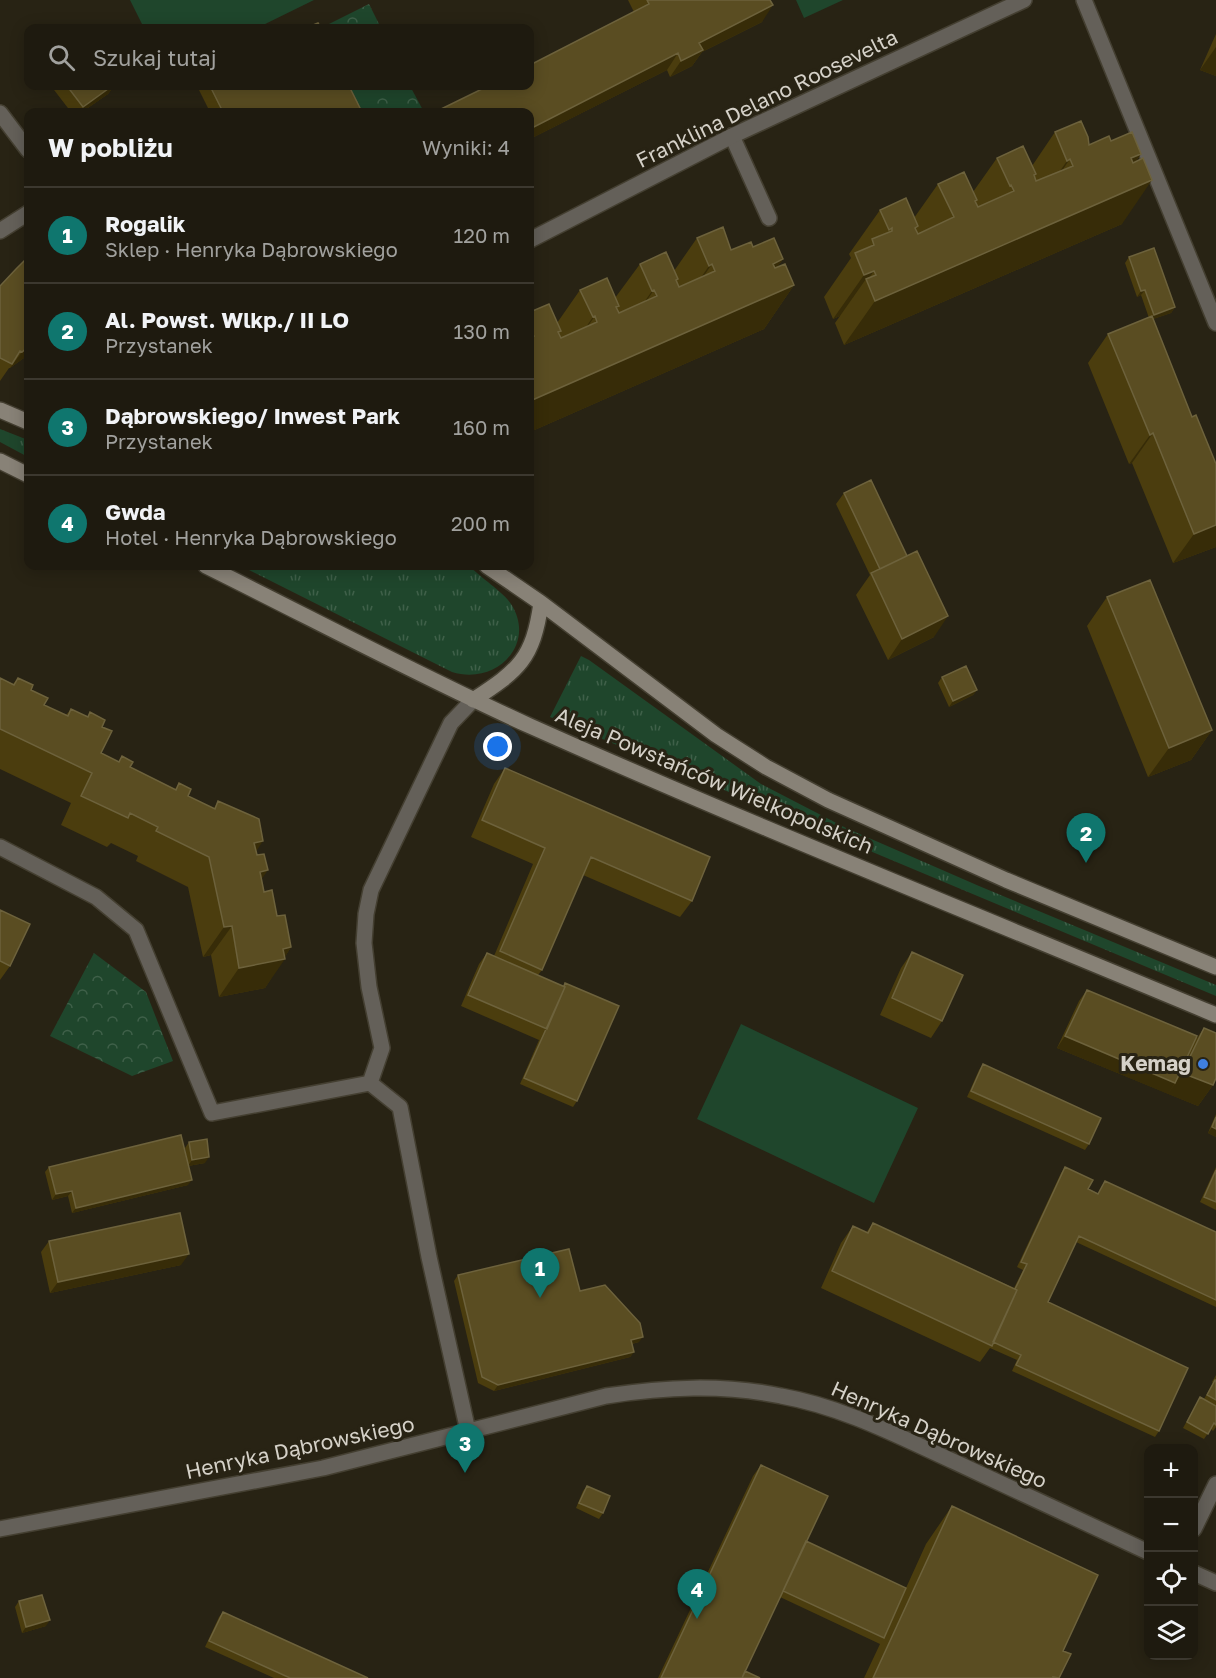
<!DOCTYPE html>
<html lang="pl">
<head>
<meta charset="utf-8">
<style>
	body { margin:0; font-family:"Golos Text",sans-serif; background:#2b271d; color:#f1f3f6 }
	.controls { position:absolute; right:18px; bottom:18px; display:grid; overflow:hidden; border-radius:12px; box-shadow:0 3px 15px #0003 }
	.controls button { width:54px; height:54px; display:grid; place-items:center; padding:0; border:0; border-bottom:2px solid #3c382f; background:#1e1a0f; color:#f1f3f6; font:30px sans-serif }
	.you { position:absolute; left:498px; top:747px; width:21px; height:21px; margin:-15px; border:4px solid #fff; border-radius:50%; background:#1a73e8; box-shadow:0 0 0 9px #1a73e833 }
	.badge { display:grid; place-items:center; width:39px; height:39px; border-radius:50%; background:#0f766e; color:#fff; font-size:20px; font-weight:700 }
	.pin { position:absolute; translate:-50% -50px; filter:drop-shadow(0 2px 3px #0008) }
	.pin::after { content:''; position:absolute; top:32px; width:21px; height:18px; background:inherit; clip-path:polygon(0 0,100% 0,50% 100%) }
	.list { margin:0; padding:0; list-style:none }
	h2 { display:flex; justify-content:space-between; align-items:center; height:78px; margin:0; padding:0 24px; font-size:26px }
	h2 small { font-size:20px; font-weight:400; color:#a1a19e }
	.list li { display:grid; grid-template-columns:39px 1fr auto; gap:18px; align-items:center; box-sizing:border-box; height:96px; padding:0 24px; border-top:2px solid #3c382f }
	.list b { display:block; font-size:22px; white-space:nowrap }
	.list p { margin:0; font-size:20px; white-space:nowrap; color:#a1a19e }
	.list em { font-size:20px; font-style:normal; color:#a1a19e }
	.icon { flex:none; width:33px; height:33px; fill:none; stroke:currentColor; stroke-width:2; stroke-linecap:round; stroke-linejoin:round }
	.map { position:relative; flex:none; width:1216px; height:1678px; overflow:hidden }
	.search { position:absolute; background:#1e1a0f; box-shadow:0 3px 15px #0003; left:24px; top:24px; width:510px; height:66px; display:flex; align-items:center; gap:15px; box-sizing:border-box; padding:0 21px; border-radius:12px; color:#a1a19e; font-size:22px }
	.panel { position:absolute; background:#1e1a0f; box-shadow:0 3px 15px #0003; left:24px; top:108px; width:510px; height:462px; border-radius:12px }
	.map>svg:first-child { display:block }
	.grass { fill:url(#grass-tufts) }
	.park { fill:url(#park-crowns) }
	.pitch { fill:#1f462c }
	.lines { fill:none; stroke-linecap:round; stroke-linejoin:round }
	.service-casing { stroke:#443f31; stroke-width:18 }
	.minor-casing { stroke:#443f31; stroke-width:18 }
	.secondary-casing { stroke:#443f31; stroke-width:18 }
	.service { stroke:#646059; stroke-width:15 }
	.minor { stroke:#646059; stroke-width:15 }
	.secondary { stroke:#888277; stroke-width:15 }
	.wall { fill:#4b3d0e }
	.shaded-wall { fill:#372c08 }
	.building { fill:#5a4d22; stroke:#6d623c; stroke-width:1.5 }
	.shop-dot { fill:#3f7fe0; stroke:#282314; stroke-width:2 }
	.labels { text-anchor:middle; stroke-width:6; stroke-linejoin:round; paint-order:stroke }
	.street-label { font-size:21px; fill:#d5d1c8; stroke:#282314 }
	.poi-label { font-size:21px; font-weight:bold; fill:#d5d1c8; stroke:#282314; text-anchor:end }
</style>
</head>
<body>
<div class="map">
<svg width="1216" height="1678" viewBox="0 0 1216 1678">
	<defs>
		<pattern id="grass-tufts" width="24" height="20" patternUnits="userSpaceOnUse" patternTransform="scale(1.5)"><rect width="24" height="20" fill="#1f462c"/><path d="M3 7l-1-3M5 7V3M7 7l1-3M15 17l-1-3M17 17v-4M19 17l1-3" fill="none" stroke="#3f6049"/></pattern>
		<pattern id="park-crowns" width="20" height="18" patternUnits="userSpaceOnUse" patternTransform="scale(1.5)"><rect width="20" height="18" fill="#1f462c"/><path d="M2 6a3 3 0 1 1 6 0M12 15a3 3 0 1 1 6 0" fill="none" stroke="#3f6049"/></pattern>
	</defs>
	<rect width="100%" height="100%" fill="#282314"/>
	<path class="grass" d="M0,429L28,440V457L0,442Z
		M241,566C297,565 354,566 411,566C423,566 456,562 466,566C473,568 481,577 488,582C496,589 505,595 511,604C537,644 496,686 452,672Z
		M581,656L589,660L761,784L846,828L979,886L1216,985V996L550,717Z"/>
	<path class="park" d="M369,4L381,28H321Z
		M336,86H410L424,112H349Z
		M94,953L146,992L173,1061L132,1076L50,1036Z"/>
	<path class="pitch" d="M130,0H314L257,28H144Z
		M796,0H843L804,18Z
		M741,1024L918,1108L874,1203L697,1119Z"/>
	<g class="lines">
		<g class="service-casing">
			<path id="service" d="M1084,0L1216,323
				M732,136L769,218
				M0,231L28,213"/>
		</g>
		<g class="minor-casing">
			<path id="minor" d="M0,113L28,150
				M530,240L732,136L1024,0
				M0,847L96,897L136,930L212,1113L370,1083L400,1107L429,1257L468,1431
				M370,1083L382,1048L369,987L364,943L366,914L371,890L451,723L473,700
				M0,1529L323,1468L606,1396C665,1387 722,1384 781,1396C843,1407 898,1436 955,1462C1019,1492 1084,1522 1148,1552
				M1194,1529L1216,1484
				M1194,1573L1216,1583"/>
		</g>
		<g class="secondary-casing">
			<path id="secondary" d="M0,410L28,422
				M0,461L28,475
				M206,566C313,619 420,676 530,726C756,827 987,919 1216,1015
				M487,566L541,603L716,735L766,767L828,800L1006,880L1216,967
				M473,700C519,670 533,659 541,603"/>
		</g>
		<use href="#service" class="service"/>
		<use href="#minor" class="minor"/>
		<use href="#secondary" class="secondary"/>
	</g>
	<path class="wall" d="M628,0H770L762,22L702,52L692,66L670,77L667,70L530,139V112L634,12Z
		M1216,34V76L1200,70Z
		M51,86H114L108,94L82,112H71Z
		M202,86H349L362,112H210L199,90Z
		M1055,132L1089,145L1111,141L1141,154L1135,162L1122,224L844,345L835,323L840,316L833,319L824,297L851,258L849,254L880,210L914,218L938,184L973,192L997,158L1032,166Z
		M697,238L731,250L753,247L783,259L777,267L794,285L764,329L530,432V312L557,323L580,290L615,298L640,264L674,271Z
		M1129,257L1175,307L1171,313L1153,319L1192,417L1216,464V547L1173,563L1132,463L1129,464L1088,363L1108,334L1149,318L1141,295L1137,297L1125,263Z
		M0,286L28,355L10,368H9L0,381Z
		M844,493L934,637L888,660L856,595L870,575L836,504Z
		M1107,597L1212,730L1191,760L1148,777L1087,626Z
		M942,677L977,690L973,695L949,707L938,683Z
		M0,678L13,684L18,678L44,705L66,715L71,709L87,717L90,712L102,727L101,753L118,762L122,756L130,767L175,789L179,783L188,796L214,808L218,801L256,852L264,892L277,916L291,947L265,988L219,997L211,955L203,957L188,887L136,861L138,856L111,843L107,847L61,825L71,803L0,769Z
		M505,768L692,901L680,917L583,875L542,970L538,975L563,986L565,983L577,1101L573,1107L520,1084L539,1040L461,1006L479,964L487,953L494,956L533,864L471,837L494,784Z
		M0,910L10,966L0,980Z
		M912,952L942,1021L931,1038L880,1015L901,968Z
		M1087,990L1197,1038L1204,1028L1213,1085L1198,1106L1057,1048L1079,1001Z
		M983,1064L1089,1144L1085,1150L967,1097L979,1070Z
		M1216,1114V1137L1208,1133Z
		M189,1142L205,1163L188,1166V1185L72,1213L68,1196L52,1200L45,1172L49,1167L187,1159L185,1148Z
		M1065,1167L1088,1189L1097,1193L1216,1232V1307L1076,1242L1048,1302L1159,1431L1155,1437L1012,1371L1017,1360L990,1348L980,1362L821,1288L841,1243L853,1226L866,1233L873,1223L1014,1288L1023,1270L1017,1267L1061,1173Z
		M1216,1167V1210L1200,1202Z
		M49,1241L181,1265L50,1293L41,1252Z
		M458,1275L639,1342L632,1344L634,1352L630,1357L494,1391L478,1383L454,1281Z
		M1216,1375V1427L1213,1431L1211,1429L1204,1439L1183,1428L1200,1397L1204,1399L1213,1383L1212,1382Z
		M761,1465L806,1541L906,1588L926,1544L952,1506L1063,1651L1059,1678H864L880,1644L780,1597L745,1671L760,1678H658L753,1476Z
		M587,1486L603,1513L599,1519L576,1508L583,1491Z
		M19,1601L46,1626L22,1633L15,1607Z
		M223,1612L368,1678H274L205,1647L219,1617Z"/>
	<path class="shaded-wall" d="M773,5L762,22L702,52L692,66L670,77L681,61L699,43Z
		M1216,47V76L1200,70Z
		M678,53L667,70L530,139V129Z
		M112,86H114L108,94L82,112H79L83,107Z
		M1141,154L1110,198L1131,158Z
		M1070,159L1040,203L1036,205L1067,161Z
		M1152,180L1122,224L844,345L875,301Z
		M783,259L752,303L773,264Z
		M712,264L682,308L678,310L709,266Z
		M874,271L867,281L866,279L840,316L833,319L864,275Z
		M794,285L764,329L530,432V401Z
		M654,290L623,334L621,335L652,291Z
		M1145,290L1141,295L1137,297L1141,291Z
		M1175,307L1171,313L1150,320L1154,315Z
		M595,316L564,360L562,361L593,317Z
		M28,347V355L10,368L22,352Z
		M1153,433L1132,463L1129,464L1150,435Z
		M1216,525V547L1173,563L1194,534Z
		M948,616L934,637L888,660L902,639Z
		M977,690L973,695L949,707L953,701Z
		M1212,730L1191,760L1148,777L1169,748Z
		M263,841L243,871L254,843Z
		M268,870L247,900L260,872Z
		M232,926L211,955L203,957L224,927Z
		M291,947L283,960L285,959L265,988L219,997L239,968L283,949Z
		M1065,1036L1175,1083L1168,1094L1057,1048Z
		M1182,1073L1213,1085L1198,1106L1168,1094Z
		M1212,1127L1216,1129V1137L1208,1133Z
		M209,1157L205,1163L188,1166L192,1160Z
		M192,1180L188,1185L72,1213L76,1208Z
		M72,1191L68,1196L52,1200L56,1194Z
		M189,1254L181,1265L50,1293L58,1282Z
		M643,1337L639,1342L627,1345L631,1340Z
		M634,1352L630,1357L494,1391L498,1385Z
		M50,1620L46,1626L22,1633L26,1627Z"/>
	<path class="building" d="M647,0H770L773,5L699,43L703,50L681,61L678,53L530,129V112H435L488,86H530V65L649,4Z
		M318,23L321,28H306Z
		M67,86H112L83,107Z
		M210,86H349L362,112H223Z
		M1081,121L1088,137L1089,145L1109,136L1111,141L1132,132L1141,154L1131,158L1133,163L1143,158L1152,180L875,301L866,279L876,275L874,271L864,275L855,253L874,245L872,239L892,231V228L889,230L880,210L906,198L918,226L915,228L918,234L954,217L938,184L964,172L977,200L975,201L978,207L1014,191L1011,185L1010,186L997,158L1023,146L1036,174L1034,175L1036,181L1073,166L1070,159L1067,161L1055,132Z
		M723,227L731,250L751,242L753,247L774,238L783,259L773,264L775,268L785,264L794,285L530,401V339L534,336L530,331V312L549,304L561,331L558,332L561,338L597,322L595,316L593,317L580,290L607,278L619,306L616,307L619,313L657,296L654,290L652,291L640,264L666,252L678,279L676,280L679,287L715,271L712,264L709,266L697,238Z
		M1154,248L1175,307L1154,315L1145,290L1141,291L1129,257Z
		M28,257V347L22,352L20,351L12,364L0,358V286L16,269Z
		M1152,316L1192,417L1196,415L1216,464V525L1194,534L1153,433L1150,435L1108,334Z
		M871,480L907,556L880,569L844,493Z
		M917,551L948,616L902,639L871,573Z
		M1150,580L1212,730L1169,748L1107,597Z
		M966,666L977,690L953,701L942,677Z
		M0,678L14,685L18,678L33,685L31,690L48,698L44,705L68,716L71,709L88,717L90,712L105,720L102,727L112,731L101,753L119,762L122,756L133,762L130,767L176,790L179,783L191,789L188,796L215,809L218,801L259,819L263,841L254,843L257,855L264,854L268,870L260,872L264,892L272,890L277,916L285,915L291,947L283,949L285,959L239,968L232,926L224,927L209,857L156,831L158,827L130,813L128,818L81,796L92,773L0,729Z
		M505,768L710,857L692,901L591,857L542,970L500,951L545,848L482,820Z
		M0,910L30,924L10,966L0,961Z
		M912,952L963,975L942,1021L892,998Z
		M487,953L565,987L547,1029L468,995Z
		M565,983L619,1006L577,1101L524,1078L565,987L564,986Z
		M1087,990L1197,1036L1175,1083L1065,1036Z
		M1204,1028L1216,1033V1078L1213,1085L1182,1073Z
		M983,1064L1101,1118L1089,1144L971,1091Z
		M1216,1117V1129L1212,1127Z
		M181,1135L192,1180L76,1208L72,1191L56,1194L49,1167Z
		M207,1139L209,1157L192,1160L189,1142Z
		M1065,1167L1093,1180L1088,1189L1098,1194L1105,1181L1216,1232V1300L1079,1236L1048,1302L1188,1368L1159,1431L1016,1365L1021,1355L993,1342L1017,1290L1015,1289L1027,1264L1021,1262Z
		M1216,1170V1202L1204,1197Z
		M180,1213L189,1254L58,1282L49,1241Z
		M873,1223L1017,1290L992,1346L832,1271L853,1226L868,1233Z
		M569,1249L580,1291L605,1285L640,1323L643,1337L631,1340L634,1352L498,1385L482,1377L458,1275Z
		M1215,1380H1216V1400L1207,1395Z
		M1200,1397L1216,1406V1425L1214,1423L1208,1434L1187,1422Z
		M761,1465L828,1496L742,1678H661Z
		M587,1486L610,1496L603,1513L579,1503Z
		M952,1506L1098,1575L1063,1651L1071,1654L1059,1678L1053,1677V1678H873Z
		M806,1541L906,1588L884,1638L783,1591Z
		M42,1595L50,1620L26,1627L19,1601Z
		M223,1612L368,1678H290L209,1641Z
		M745,1671L760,1678H742Z"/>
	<circle class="shop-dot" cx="1203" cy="1064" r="6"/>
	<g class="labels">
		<g class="street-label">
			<text transform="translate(767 99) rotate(-26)" y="7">Franklina Delano Roosevelta</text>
			<text transform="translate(714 781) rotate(23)" y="7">Aleja Powstańców Wielkopolskich</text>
			<text transform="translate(939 1435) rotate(24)" y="7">Henryka Dąbrowskiego</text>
			<text transform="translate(300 1448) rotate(-12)" y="7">Henryka Dąbrowskiego</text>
		</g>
		<g class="poi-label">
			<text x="1191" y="1071">Kemag</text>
		</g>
	</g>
</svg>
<div class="controls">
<button>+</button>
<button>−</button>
<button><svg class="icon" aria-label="locate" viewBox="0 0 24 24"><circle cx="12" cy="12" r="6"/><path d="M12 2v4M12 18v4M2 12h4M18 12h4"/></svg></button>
<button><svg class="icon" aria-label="layers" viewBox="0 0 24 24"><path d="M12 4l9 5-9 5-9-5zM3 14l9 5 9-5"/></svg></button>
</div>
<div class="you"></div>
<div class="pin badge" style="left:540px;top:1298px">1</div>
<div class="pin badge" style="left:1086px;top:863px">2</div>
<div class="pin badge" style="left:465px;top:1473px">3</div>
<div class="pin badge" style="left:697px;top:1619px">4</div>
<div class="search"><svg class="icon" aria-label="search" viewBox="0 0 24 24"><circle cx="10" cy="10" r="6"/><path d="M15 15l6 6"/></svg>Szukaj tutaj</div>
<section class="panel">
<h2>W pobliżu<small>Wyniki: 4</small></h2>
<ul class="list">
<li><span class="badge">1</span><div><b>Rogalik</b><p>Sklep · Henryka Dąbrowskiego</p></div><em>120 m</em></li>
<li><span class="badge">2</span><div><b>Al. Powst. Wlkp./ II LO</b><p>Przystanek</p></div><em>130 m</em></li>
<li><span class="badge">3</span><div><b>Dąbrowskiego/ Inwest Park</b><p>Przystanek</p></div><em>160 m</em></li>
<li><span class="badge">4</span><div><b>Gwda</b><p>Hotel · Henryka Dąbrowskiego</p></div><em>200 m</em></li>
</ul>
</section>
</div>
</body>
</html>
